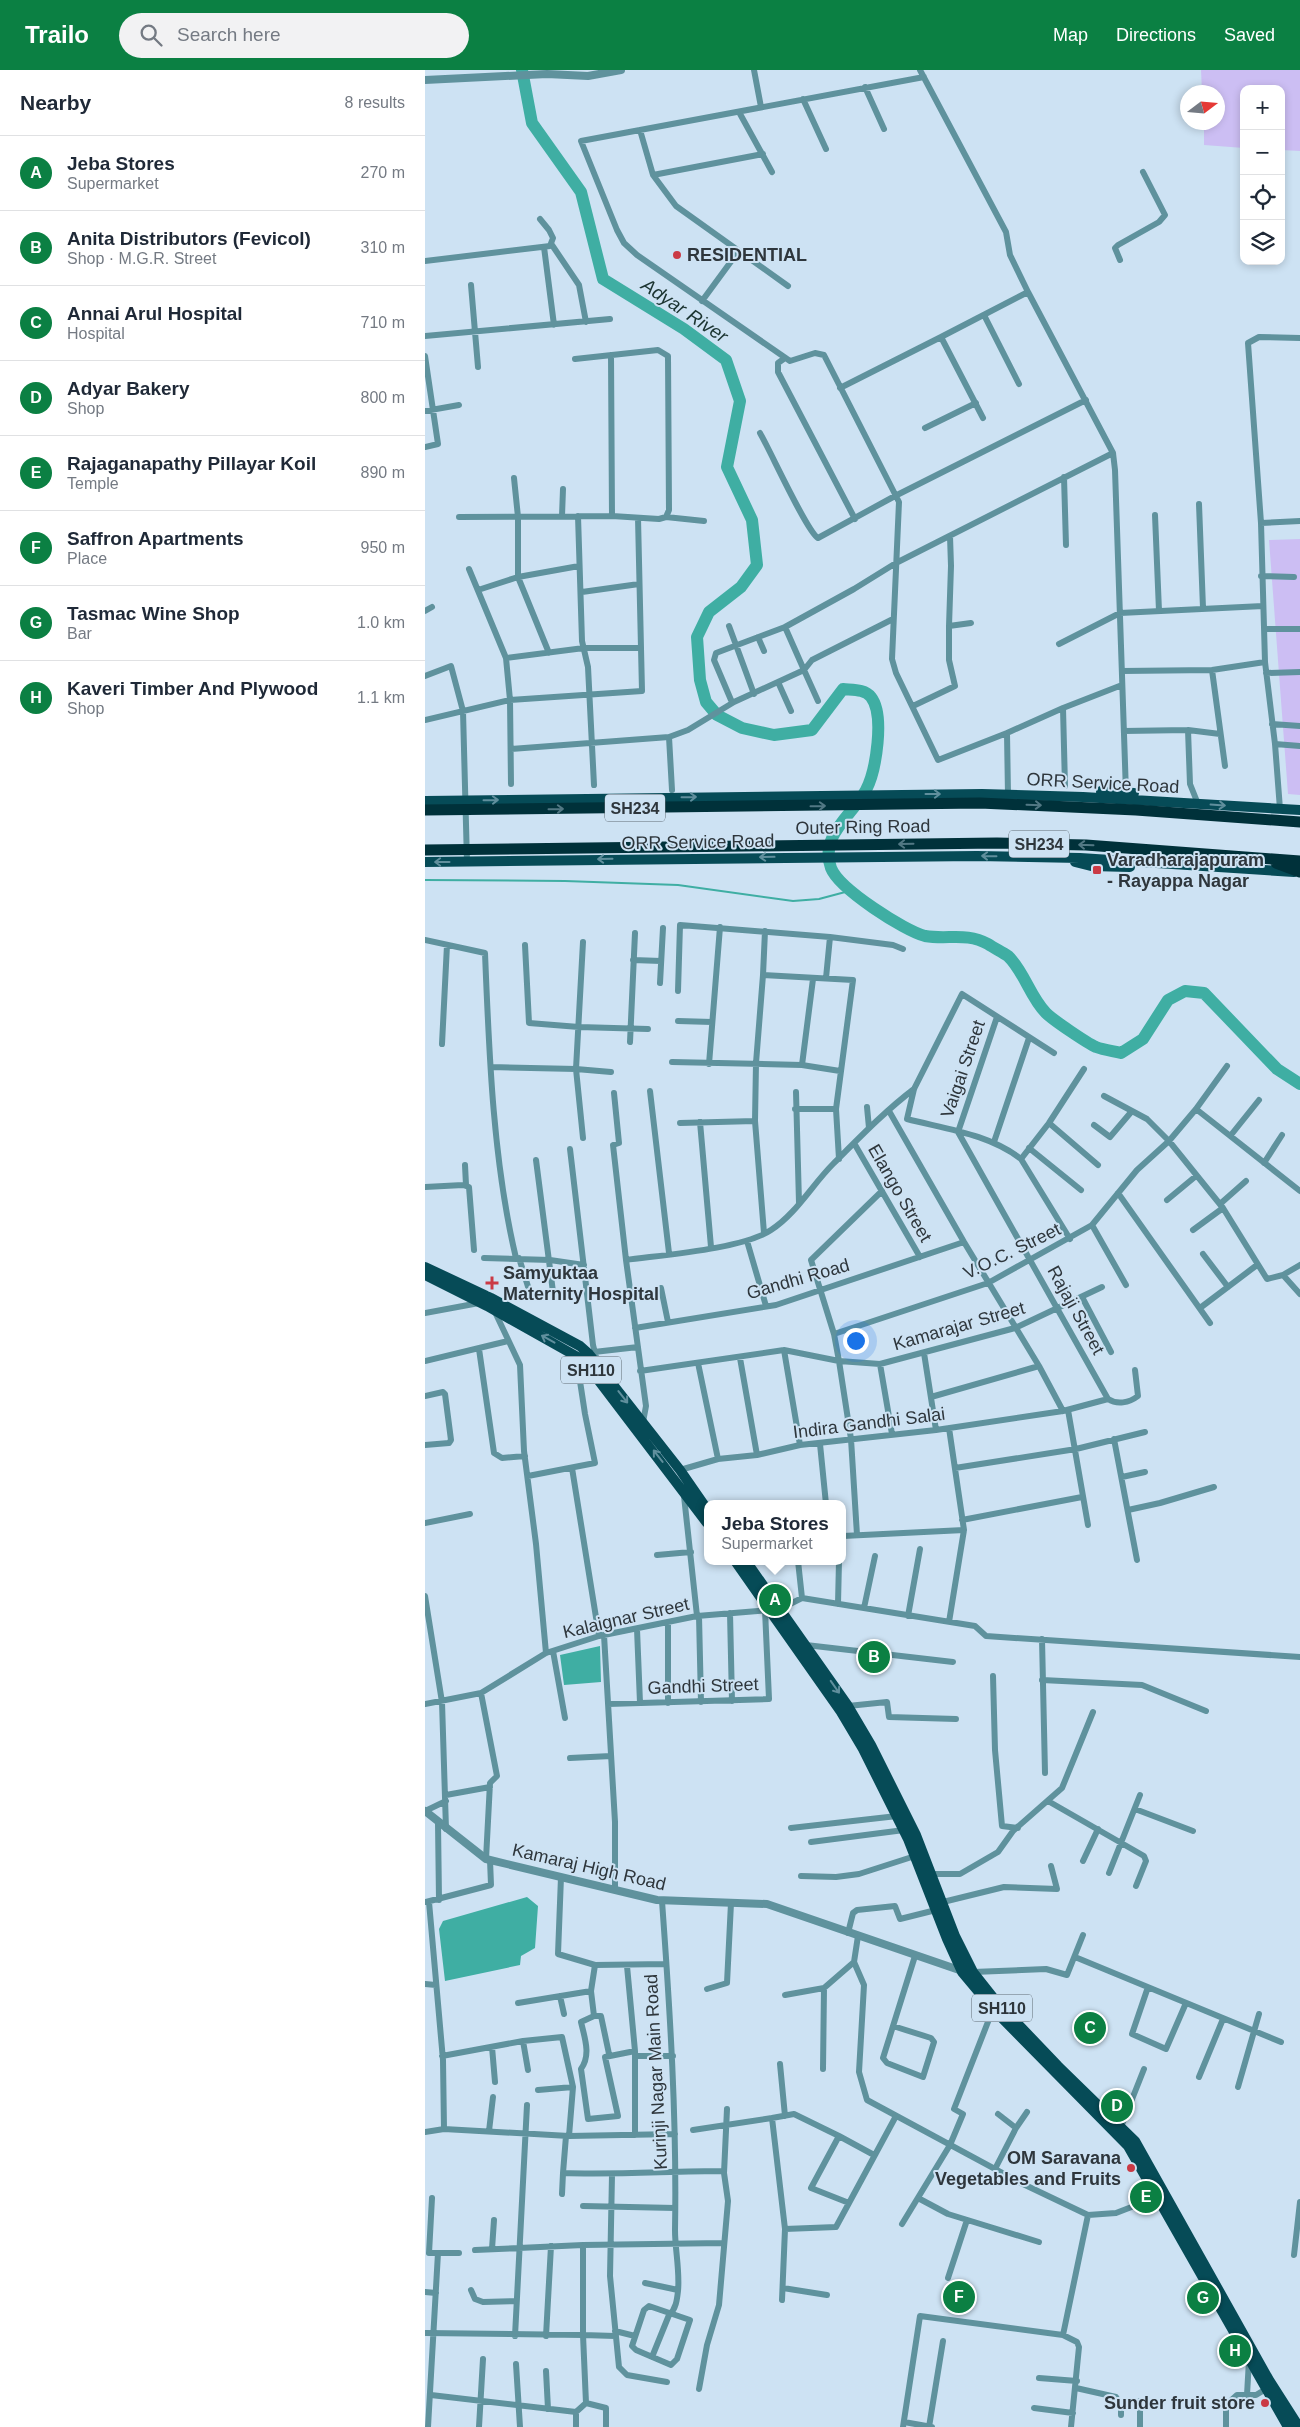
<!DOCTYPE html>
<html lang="en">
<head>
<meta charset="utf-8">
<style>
	body { margin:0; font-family:Arial,sans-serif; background:#f2f2f3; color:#1f2937 }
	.controls { position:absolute; right:15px; top:15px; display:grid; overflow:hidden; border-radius:10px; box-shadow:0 2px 8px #0003 }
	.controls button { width:45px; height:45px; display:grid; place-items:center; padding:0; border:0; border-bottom:1px solid #e0e1e3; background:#fff; color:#1f2937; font:25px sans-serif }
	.compass { position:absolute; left:755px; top:15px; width:45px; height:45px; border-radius:50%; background:#fff; box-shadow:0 2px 8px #0003; rotate:74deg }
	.you { position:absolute; left:430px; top:1270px; width:18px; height:18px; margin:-12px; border:4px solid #fff; border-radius:50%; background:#1a73e8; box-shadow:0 0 0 8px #1a73e833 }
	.badge { display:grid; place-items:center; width:32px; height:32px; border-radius:50%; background:#0b8043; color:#fff; font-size:16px; font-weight:700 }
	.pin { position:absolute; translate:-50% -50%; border:2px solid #fff; box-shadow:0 1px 5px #0006 }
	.popup { position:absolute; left:279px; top:1430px; width:142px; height:65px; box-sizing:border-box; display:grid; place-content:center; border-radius:10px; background:#fff; filter:drop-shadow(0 1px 4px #0005); font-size:16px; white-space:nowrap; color:#747a83 }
	.popup b { font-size:19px; color:#1f2937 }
	.popup::after { content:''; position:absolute; left:50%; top:100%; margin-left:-10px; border:10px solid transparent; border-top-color:#fff }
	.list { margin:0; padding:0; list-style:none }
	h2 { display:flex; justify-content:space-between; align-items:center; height:65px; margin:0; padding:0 20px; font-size:21px }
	h2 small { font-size:16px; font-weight:400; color:#747a83 }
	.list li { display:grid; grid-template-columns:32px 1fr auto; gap:15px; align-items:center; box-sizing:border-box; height:75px; padding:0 20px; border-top:1px solid #e0e1e3 }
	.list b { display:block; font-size:19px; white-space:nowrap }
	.list p { margin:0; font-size:16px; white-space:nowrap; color:#747a83 }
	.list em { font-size:16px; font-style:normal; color:#747a83 }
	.icon { flex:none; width:28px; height:28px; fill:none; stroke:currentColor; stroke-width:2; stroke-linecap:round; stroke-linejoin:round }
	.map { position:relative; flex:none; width:875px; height:2357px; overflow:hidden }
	header { display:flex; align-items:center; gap:30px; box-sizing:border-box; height:70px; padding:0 25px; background:#0b8043; color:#fff }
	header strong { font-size:24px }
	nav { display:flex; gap:28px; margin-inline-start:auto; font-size:18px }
	.search { width:350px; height:45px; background:#f2f2f3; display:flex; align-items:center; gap:12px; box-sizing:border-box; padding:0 18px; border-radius:28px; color:#747a83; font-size:19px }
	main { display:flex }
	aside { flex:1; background:#fff }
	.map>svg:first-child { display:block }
	.green { fill:#ccbef3 }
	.water { fill:#3faea3 }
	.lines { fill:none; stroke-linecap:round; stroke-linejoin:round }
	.stream { stroke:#3faea3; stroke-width:2 }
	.river { stroke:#3faea3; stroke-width:12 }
	.minor { stroke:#5f929d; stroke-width:6 }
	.tertiary { stroke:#5f929d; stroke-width:8 }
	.primary { stroke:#064b57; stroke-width:10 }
	.motorway { stroke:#00313a; stroke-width:11 }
	.oneway { stroke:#608f9d }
	.oneway2 { stroke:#527884 }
	.poi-dot { fill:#ca3a45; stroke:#cde2f3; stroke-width:2 }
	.labels { text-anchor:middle; stroke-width:4; stroke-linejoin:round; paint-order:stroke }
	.shield { fill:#cde2f3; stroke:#5e6a73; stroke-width:1 }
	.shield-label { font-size:16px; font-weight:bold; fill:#2e363c }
	.poi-label { font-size:18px; font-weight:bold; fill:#2e363c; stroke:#cde2f3; text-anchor:start }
	.street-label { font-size:18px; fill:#2e363c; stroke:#cde2f3 }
	.water-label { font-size:19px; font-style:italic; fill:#1a3330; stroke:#cde2f3 }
</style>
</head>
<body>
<header>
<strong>Trailo</strong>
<div class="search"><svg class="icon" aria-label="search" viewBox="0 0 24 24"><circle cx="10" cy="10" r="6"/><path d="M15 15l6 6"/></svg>Search here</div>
<nav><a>Map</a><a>Directions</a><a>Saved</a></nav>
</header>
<main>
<aside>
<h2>Nearby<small>8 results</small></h2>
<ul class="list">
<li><span class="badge">A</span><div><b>Jeba Stores</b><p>Supermarket</p></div><em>270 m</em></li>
<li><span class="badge">B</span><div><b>Anita Distributors (Fevicol)</b><p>Shop · M.G.R. Street</p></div><em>310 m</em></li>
<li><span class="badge">C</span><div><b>Annai Arul Hospital</b><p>Hospital</p></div><em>710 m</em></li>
<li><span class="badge">D</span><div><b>Adyar Bakery</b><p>Shop</p></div><em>800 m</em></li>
<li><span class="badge">E</span><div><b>Rajaganapathy Pillayar Koil</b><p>Temple</p></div><em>890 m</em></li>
<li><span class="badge">F</span><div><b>Saffron Apartments</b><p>Place</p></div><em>950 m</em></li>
<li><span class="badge">G</span><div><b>Tasmac Wine Shop</b><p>Bar</p></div><em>1.0 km</em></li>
<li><span class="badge">H</span><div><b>Kaveri Timber And Plywood</b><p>Shop</p></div><em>1.1 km</em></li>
</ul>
</aside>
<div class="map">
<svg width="875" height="2357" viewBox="0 0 875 2357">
	<rect width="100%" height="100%" fill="#cde2f3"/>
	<path class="green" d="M776,0H875V81L856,80V19H819V78L779,75V53L792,52V22H777Z
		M875,469V725L863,724L844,470Z"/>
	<path class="water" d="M175,1576L176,1612L139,1615L135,1585Z
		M102,1827L113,1836L110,1878L96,1886L95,1895L20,1911L14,1859L18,1851Z"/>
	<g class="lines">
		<path class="stream" d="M0,810L140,811L253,815L368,831L394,829L424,821"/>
		<path class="river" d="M97,0L107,53L156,122L178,209L259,259L301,290L315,331L302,397L327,450L332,495L316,517L284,542L272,567L275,610L281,632L292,645L317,658L349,665L387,660L418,619C428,620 440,619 446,627C460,645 451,701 441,720C428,745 394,765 406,798C414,819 480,861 500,866C523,870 541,862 563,874C569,878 577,882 583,886C599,901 605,927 621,943C628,950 662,973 671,977C679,980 688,981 696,983L718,969L743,930L760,921L779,923L852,999L875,1014"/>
		<path class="minor" d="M329,0L336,37
			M495,0L581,162L585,185L603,222L688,383L690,400L701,723
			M499,7L156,71L192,160L199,173L212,185L365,291L390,283L399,285L474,432L467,589L471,603L513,690L582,663
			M440,17L459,59
			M378,29L401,79
			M314,42L347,102
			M215,60L228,105L251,136L363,216
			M228,105L338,84
			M127,175L154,215L161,252
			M119,177L129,255
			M695,190L690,178L693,175L734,152L740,145L718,102
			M0,191L125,176L128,168L124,160L115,149
			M46,215L53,297
			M277,231L313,182
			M559,245L594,314
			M0,266L185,249
			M186,285L187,446
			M0,286L13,374L0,377
			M360,288L353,293V302L430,449
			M415,318L516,267
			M0,341L34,335
			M558,348L516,267L603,222
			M500,358L551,333
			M335,363C345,380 382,462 393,468L470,426L661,330
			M639,407L641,475
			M89,408L93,447V507L124,583
			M774,434L778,538
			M730,445L734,541
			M137,446L138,419
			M153,446L157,571L163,597L169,715
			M34,447L187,446L234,449L241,447L244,440L243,286L233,280L150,289
			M241,447L279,451
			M836,453L823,273L834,267L875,268
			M525,466L526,496L524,556L546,553
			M44,499L81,588L85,630L86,714
			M836,506L869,507
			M53,520L93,507L154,496
			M157,522L214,514
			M0,541L7,537
			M304,556L329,624
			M839,559H875
			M333,567L339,581
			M634,574L695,543L838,536
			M81,588L159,578H216L213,448
			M787,600L800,696
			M697,601L787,600L840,592
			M841,603L875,602
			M0,606L26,596L38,641L42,792
			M353,612L366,641
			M306,630L289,590L291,583L360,557
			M393,631L379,600L387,590L468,549
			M488,636L530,616L524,590V556
			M638,638L640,716
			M0,650L85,630L217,621L216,578
			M847,654L875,656
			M763,660L765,714L773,734
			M699,661L763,660L795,664
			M244,667L247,720
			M850,674L875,676
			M86,679L244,667L263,660L309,632L379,600L360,557L429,519L471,493L688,383
			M583,725L582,663L638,638L697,615
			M855,739L850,674L840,592L836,453L875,451
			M0,870L60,883C64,982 68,1092 91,1188
			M100,875L104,953L154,957L223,959
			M208,890L236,891
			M338,905L340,861
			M401,908L405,867
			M235,913L238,858
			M253,921L255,855L405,867L468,875L478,879
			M572,947L533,1062L683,1329
			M253,951L287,952
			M205,972L210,863
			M17,974L22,875
			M629,983L537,924L489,1019L482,1049C521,1059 564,1064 596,1089L645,1169
			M247,992L377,995L415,1001
			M284,994L295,857
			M377,995L388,909
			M66,997L151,999L158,872
			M225,1021L244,1183
			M371,1022L374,1133
			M189,1023L194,1073L188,1075L201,1190L221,1336L218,1352
			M679,1026L722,1049L744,1071L798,1138L842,1209L858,1205L875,1195
			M442,1037L444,1058
			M370,1039H411
			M771,1039L875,1121
			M464,1041L539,1172L614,1296L638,1341
			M275,1052L286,1177
			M255,1053L330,1051
			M624,1053L673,1095
			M669,1055L685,1067L707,1041
			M806,1065L834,1030
			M158,1068L151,999L186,1002
			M569,1072L604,968
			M429,1073L495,1187
			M604,1078L656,1120
			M145,1079L168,1275L172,1291
			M596,1089L624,1053L659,999
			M111,1090L128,1222
			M839,1093L857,1065
			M40,1095L41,1115
			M0,1117L38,1115L44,1117L49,1180
			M693,1123L785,1253
			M742,1130L771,1106
			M795,1134L821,1111
			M667,1155L701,1215
			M768,1160L798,1138
			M339,1163L330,1051L331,993L338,905L428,910L411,1039L414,1089
			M322,1171L341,1236
			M778,1184L803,1217
			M59,1188L125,1190L159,1195
			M94,1188L106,1226
			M201,1190C237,1185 318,1179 346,1160C371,1144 387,1115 408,1094C434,1068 460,1041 489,1019
			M858,1205L875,1224
			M236,1218L243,1252
			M657,1227L686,1282
			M775,1238L832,1195
			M70,1242L95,1295L99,1381L111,1474L121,1583
			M0,1243L54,1233
			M210,1258L351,1235L539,1172
			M409,1264L563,1213L667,1155L712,1100L744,1071L771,1039L802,996
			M54,1279L69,1383L77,1388L100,1386
			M359,1280L375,1375
			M169,1282L213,1277
			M499,1283L511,1360
			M315,1288L332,1385
			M0,1291L83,1271
			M273,1293L293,1389
			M455,1294L467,1364
			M215,1301L359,1280L414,1291L455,1294L590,1258L677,1217
			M0,1326L18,1322L20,1324L26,1370L24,1373L0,1375
			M506,1327L614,1296
			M643,1340L663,1455
			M689,1369L712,1490
			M395,1374L401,1434
			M147,1398L174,1566
			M530,1398L651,1379L720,1362
			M255,1400L293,1389L332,1385L375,1375L511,1360L638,1341L683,1329C692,1335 704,1333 713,1326L710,1300
			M103,1406L170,1393L160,1344L151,1285
			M697,1407L720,1402
			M259,1426L272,1546
			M703,1440L735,1433L789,1417
			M537,1450L657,1427
			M0,1453L45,1444
			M432,1465L426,1369L414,1291L409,1264L386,1190L457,1121
			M418,1466L539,1460
			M232,1485L266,1482
			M373,1491L377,1528
			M0,1526L17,1632L21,1759
			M413,1534L414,1491
			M439,1538L450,1486
			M355,1539L377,1528L550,1556L561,1566L875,1587
			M305,1543L307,1631
			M274,1546L276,1632
			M483,1546L495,1479
			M243,1552V1633
			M524,1552L539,1460L524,1358
			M212,1559L215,1633
			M179,1565L190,1752V1820
			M617,1569L620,1703
			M381,1575L528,1592
			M128,1581L140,1648
			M568,1606L570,1680L577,1756L593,1758
			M617,1610L717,1615L781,1641
			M56,1623L72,1706L65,1713L61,1789
			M0,1634L56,1623L121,1583L174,1566L272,1546L345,1540
			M183,1634L344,1629L340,1540
			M423,1636L462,1632L464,1647L531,1649
			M145,1688L186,1686
			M21,1725L65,1717
			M623,1731L719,1786L721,1791L711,1816
			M710,1739L768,1761
			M0,1741L21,1731
			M13,1753L14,1830
			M366,1758L472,1746
			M386,1772L479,1760
			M658,1791L673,1759
			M684,1803L715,1725
			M503,1804H535L573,1782L588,1761L637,1718L668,1642
			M376,1806L411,1807L434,1804L490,1786
			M136,1807L133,1884L170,1895L241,1894
			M1,1832L66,1815L65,1790
			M4,1832L18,1990L19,2059
			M518,1832L579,1817L632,1819L626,1796
			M423,1863L428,1843L432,1840L470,1836L475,1849L511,1840
			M650,1887L856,1972
			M429,1892L439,1915L434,2002L442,2030L598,2114L663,2145L691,2143L735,2126
			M202,1896L210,1981V2065
			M548,1902L621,1899L642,1905L658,1865
			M0,1914L11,1915
			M723,1917L707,1964L741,1979L761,1933
			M282,1919L302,1913L306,1833
			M166,1921L169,1946L156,1952C160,1969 166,1985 156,1999L163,2049L193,2046L180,1987L210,1981
			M360,1925L399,1918
			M135,1926L139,1944
			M93,1933L166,1921L170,1895
			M169,1946H176L184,1984
			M468,1956L506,1968L509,1972L498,2007L462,1993L458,1988L490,1886
			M98,1971L103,2000
			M67,1977L70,2012
			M17,1986L98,1971L137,1967L148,2017L144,2066
			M210,1986H248
			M355,1994L360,2046
			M398,1999L399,1918L429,1892L433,1866
			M774,2007L798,1949
			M813,2017L834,1944
			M113,2020L148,2017
			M696,2057L719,1999
			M591,2058L602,2042
			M268,2060L347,2048
			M64,2061L68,2027
			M0,2062L19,2059L144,2066L250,2064
			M141,2066L138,2103C192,2105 245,2101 299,2101
			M414,2066L449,2085
			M570,2099L591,2058L573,2044
			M187,2105L185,2206L194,2297L202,2305L242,2312
			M137,2124L138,2103
			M7,2128L4,2183H34
			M493,2128L523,2144L614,2172
			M158,2136L250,2138
			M477,2154L525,2075L538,2044L529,2039L568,1939
			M360,2159L411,2157L424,2133
			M67,2179L69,2150
			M50,2180L158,2175L299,2173
			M869,2185L875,2132
			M523,2208L542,2150
			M220,2213L253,2220
			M358,2218L402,2225
			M46,2220L50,2229L58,2232L91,2231
			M0,2222L11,2223
			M357,2230L360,2159L347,2048L369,2044L414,2066L386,2118L424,2133L471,2046
			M224,2236L265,2250L252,2289L246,2295L211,2280L207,2276L219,2240Z
			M190,2261L210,2266
			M0,2263L158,2265V2175
			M638,2265L663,2145
			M90,2266L102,2035
			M121,2266L126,2176
			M227,2287L244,2245C251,2239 252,2230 253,2221C255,2201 250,2180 250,2160C252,2050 245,1941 237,1831
			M91,2294L95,2357
			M121,2301L123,2339
			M614,2308L652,2311
			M651,2318L691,2327L696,2335V2345
			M274,2319L282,2275L294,2235L303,2131L299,2103L302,2039
			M6,2325L151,2342L161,2333
			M822,2325L824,2290
			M161,2333L158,2265L190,2266
			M161,2333L181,2338V2357
			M609,2338L648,2343
			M151,2342V2357
			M479,2352L507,2357
			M3,2357L13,2183
			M54,2357L58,2289
			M478,2357L495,2246L638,2265L652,2272L654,2277L646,2357
			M504,2357L518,2271
			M715,2357V2331
			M801,2357V2335L812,2325H831L841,2319"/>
		<path class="tertiary" d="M0,10L122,4L163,6L196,0
			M0,1741L61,1789L232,1830L342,1834L540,1902"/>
		<path class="primary" d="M676,721L709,723
			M0,731L557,724L658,727L875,740
			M0,792L552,786L655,788L869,802
			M650,792L666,796L705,797
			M0,1197L66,1228L155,1276L164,1284L255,1400L282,1439
			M0,1205L62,1236L158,1290L282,1453
			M310,1491L416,1642L438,1679L483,1769L522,1869L537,1902L568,1939L703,2076L863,2357
			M321,1491L423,1636L446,1675L491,1765L530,1866L548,1902L571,1931L633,1996L710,2071L844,2310L874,2357"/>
		<path class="motorway" d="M0,740L555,733L711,740L875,752
			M0,780L572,773L661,775L875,791
			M851,793L875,802"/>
	</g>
	<defs><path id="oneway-shaft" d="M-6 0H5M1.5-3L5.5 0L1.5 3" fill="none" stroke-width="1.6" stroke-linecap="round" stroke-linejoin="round" transform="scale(1.25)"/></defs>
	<g class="oneway">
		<use href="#oneway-shaft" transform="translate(508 724)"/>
		<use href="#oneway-shaft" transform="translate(264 727) rotate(-1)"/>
		<use href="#oneway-shaft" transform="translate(66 730) rotate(-1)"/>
		<use href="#oneway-shaft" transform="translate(793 735) rotate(4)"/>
		<use href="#oneway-shaft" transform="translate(564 786) rotate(-179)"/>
		<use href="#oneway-shaft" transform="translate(342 787) rotate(179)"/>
		<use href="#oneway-shaft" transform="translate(180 789) rotate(179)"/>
		<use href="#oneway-shaft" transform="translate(17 792) rotate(-180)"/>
		<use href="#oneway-shaft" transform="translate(123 1269) rotate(-151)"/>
		<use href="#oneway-shaft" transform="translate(198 1327) rotate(52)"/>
		<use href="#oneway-shaft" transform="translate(233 1386) rotate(-128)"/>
		<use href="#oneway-shaft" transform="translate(410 1617) rotate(55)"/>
	</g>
	<g class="oneway2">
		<use href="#oneway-shaft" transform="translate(609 735) rotate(2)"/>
		<use href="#oneway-shaft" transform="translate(393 736) rotate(-1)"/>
		<use href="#oneway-shaft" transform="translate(131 739) rotate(-1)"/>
		<use href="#oneway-shaft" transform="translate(481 774) rotate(179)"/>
		<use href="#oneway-shaft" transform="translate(661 775) rotate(-178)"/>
	</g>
	<g class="poi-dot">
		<circle cx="252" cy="185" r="5"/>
		<rect x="667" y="795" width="10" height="10" rx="2.5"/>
		<path d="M64.5 1205.5h5v5h5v5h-5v5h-5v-5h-5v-5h5z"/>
		<circle cx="706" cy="2098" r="5"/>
		<circle cx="840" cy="2333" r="5"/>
	</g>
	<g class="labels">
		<g class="shield">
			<rect x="180" y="724.5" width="60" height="27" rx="4"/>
			<rect x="584" y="760.5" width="60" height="27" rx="4"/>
			<rect x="136" y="1286.5" width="60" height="27" rx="4"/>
			<rect x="547" y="1924.5" width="60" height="27" rx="4"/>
		</g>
		<g class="shield-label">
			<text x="210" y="744">SH234</text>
			<text x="614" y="780">SH234</text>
			<text x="166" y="1306">SH110</text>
			<text x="577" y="1944">SH110</text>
		</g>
		<g class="poi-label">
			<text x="262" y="191">RESIDENTIAL</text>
			<text x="682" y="796">Varadharajapuram<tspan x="682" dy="21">- Rayappa Nagar</tspan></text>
			<text x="78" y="1209">Samyuktaa<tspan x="78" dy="21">Maternity Hospital</tspan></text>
			<text x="696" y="2094" text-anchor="end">OM Saravana<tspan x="696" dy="21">Vegetables and Fruits</tspan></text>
			<text x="830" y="2339" text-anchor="end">Sunder fruit store</text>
		</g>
		<g class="street-label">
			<text transform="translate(678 713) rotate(3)" y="6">ORR Service Road</text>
			<text transform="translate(438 757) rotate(-1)" y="6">Outer Ring Road</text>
			<text transform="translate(273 772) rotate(-1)" y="6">ORR Service Road</text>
			<text transform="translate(538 999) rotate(-71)" y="6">Vaigai Street</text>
			<text transform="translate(475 1123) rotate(60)" y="6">Elango Street</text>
			<text transform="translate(587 1181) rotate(-26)" y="6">V.O.C. Street</text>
			<text transform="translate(373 1209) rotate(-16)" y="6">Gandhi Road</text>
			<text transform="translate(651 1240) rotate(61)" y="6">Rajaji Street</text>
			<text transform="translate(534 1256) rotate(-16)" y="6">Kamarajar Street</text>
			<text transform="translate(444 1353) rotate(-7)" y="6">Indira Gandhi Salai</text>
			<text transform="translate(201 1548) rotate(-13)" y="6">Kalaignar Street</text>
			<text transform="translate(278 1616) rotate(-2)" y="6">Gandhi Street</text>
			<text transform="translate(164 1797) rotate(13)" y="6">Kamaraj High Road</text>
			<text transform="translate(231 2002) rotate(-93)" y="6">Kurinji Nagar Main Road</text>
		</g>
		<g class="water-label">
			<text transform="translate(260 240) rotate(34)" y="7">Adyar River</text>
		</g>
	</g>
</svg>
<div class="controls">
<button>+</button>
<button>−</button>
<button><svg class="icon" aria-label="locate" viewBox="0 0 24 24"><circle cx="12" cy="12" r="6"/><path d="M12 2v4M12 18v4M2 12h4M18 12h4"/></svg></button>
<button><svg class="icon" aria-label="layers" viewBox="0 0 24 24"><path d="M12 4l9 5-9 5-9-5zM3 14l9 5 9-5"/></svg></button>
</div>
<svg class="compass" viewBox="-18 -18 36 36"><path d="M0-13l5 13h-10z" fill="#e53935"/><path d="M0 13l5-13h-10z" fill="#747a83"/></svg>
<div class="you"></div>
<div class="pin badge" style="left:350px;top:1530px">A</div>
<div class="popup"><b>Jeba Stores</b>Supermarket</div>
<div class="pin badge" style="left:449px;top:1587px">B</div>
<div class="pin badge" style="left:665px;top:1958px">C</div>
<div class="pin badge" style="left:692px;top:2036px">D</div>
<div class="pin badge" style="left:721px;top:2127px">E</div>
<div class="pin badge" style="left:534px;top:2227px">F</div>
<div class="pin badge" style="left:778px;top:2228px">G</div>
<div class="pin badge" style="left:810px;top:2281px">H</div>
</div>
</main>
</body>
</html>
